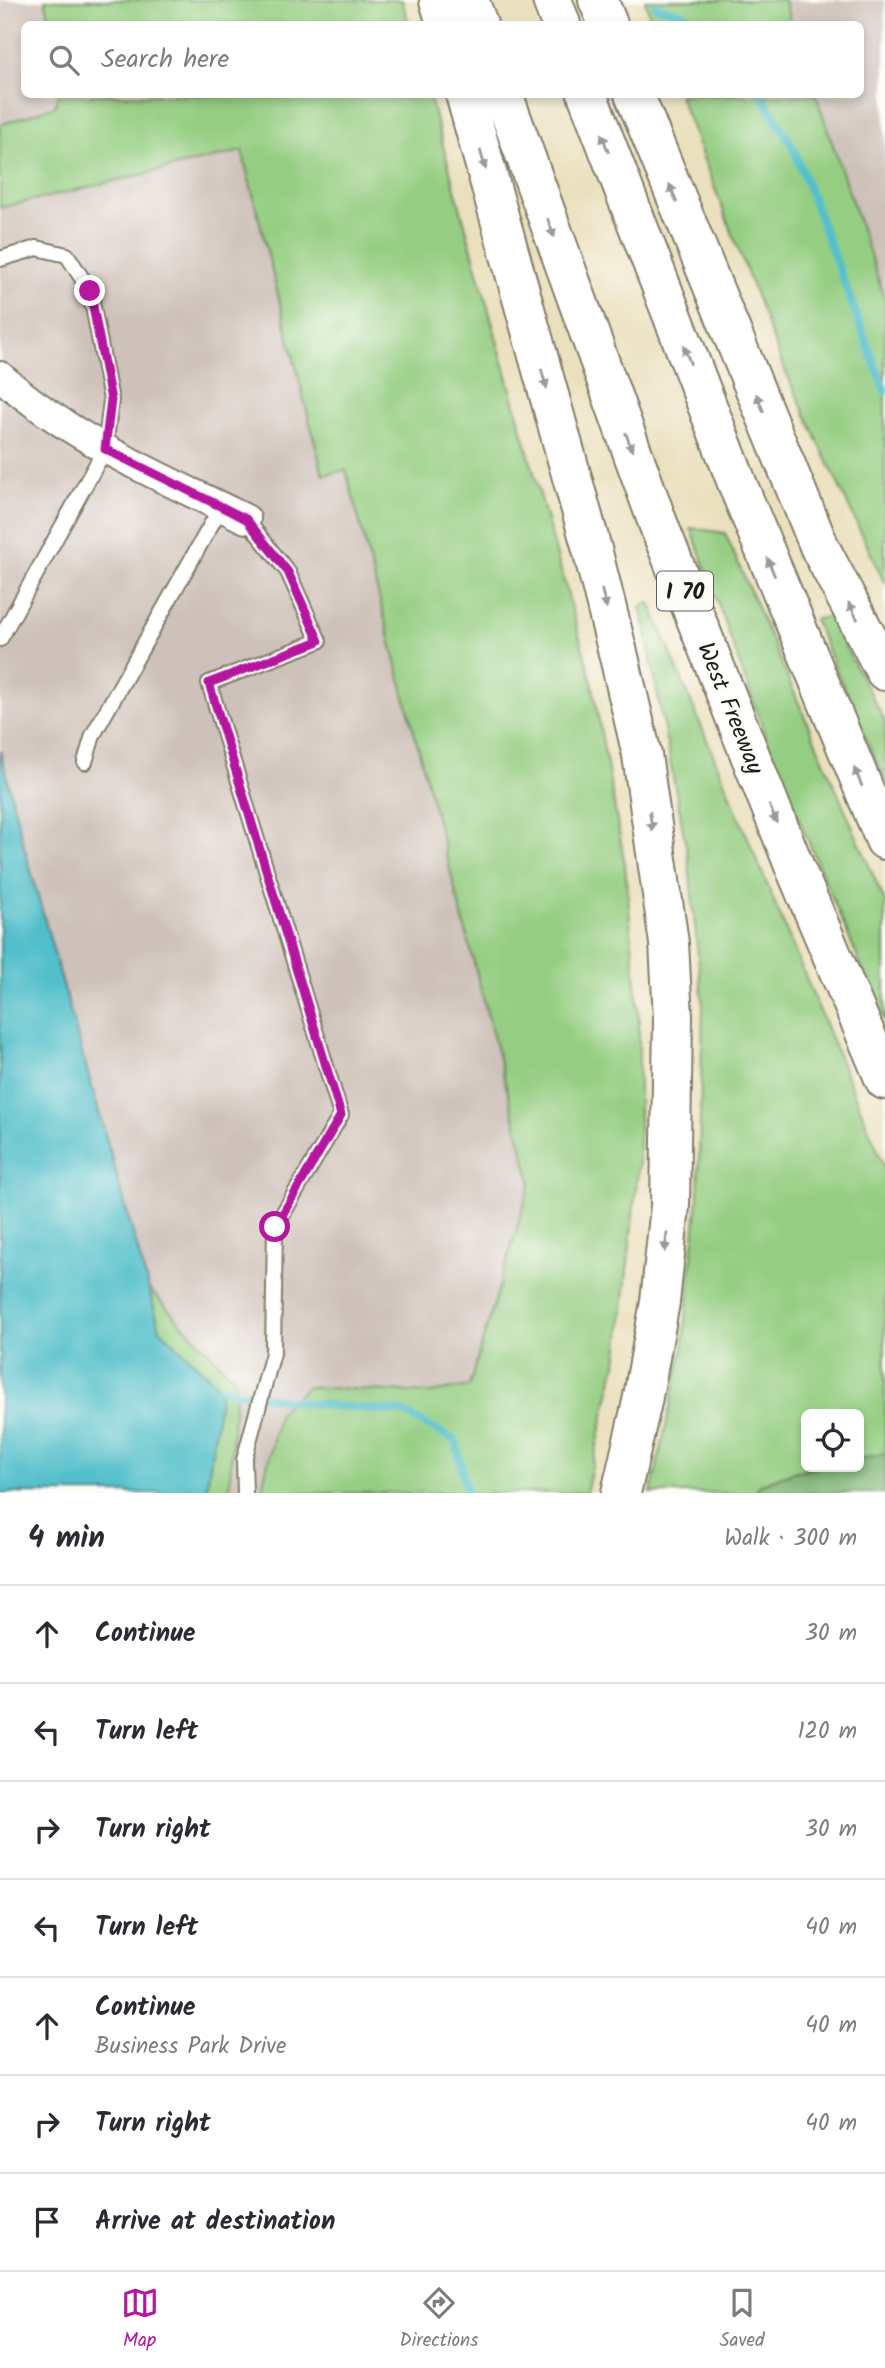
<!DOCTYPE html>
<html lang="en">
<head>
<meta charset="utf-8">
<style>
	body { margin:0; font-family:Kalam,sans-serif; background:#f7f7f7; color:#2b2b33 }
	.controls { position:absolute; right:21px; bottom:21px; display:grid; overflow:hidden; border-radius:10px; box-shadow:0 4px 10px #0003 }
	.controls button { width:63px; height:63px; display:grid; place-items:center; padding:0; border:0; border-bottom:2px solid #e1e1e2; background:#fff; color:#2b2b33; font:35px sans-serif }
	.stop { position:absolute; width:21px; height:21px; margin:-16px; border:5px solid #b5179e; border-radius:50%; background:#fff }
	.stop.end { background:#b5179e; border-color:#fff; box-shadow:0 2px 7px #0008 }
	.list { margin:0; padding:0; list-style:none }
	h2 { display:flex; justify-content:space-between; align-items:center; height:91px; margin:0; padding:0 28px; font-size:30px }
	h2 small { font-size:23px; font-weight:400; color:#7c7c81 }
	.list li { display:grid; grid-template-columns:46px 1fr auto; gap:21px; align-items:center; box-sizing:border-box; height:98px; padding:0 28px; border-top:2px solid #e1e1e2 }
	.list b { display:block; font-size:26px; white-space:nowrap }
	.list p { margin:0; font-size:23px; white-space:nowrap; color:#7c7c81 }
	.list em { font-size:23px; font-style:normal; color:#7c7c81 }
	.icon { flex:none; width:38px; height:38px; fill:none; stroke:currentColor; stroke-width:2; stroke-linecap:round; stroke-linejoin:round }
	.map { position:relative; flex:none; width:885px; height:1493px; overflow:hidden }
	.search { position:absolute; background:#fff; box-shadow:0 4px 10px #0003; left:21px; right:21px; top:21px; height:77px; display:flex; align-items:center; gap:18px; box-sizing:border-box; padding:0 24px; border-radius:10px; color:#7c7c81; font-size:26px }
	.sheet { height:777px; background:#fff }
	nav { display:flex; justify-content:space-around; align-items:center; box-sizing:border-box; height:98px; border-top:2px solid #e1e1e2; background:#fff; font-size:19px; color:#7c7c81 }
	nav a { display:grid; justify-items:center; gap:4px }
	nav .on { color:#b5179e }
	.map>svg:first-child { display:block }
	.industrial { fill:#cec1b9 }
	.green { fill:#95ce82; stroke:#58754f; stroke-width:2 }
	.forest { fill:#78b170; stroke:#4a6646; stroke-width:2 }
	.water { fill:#52bfca; stroke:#376e73; stroke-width:2 }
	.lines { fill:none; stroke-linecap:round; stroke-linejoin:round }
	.stream { stroke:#52bfca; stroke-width:8 }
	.service-casing { stroke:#847e6c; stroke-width:18 }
	.minor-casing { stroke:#847e6c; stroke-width:32 }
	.motorway-casing { stroke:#847e6c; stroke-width:42 }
	.service { stroke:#fff; stroke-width:14 }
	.minor { stroke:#fff; stroke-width:28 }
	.motorway { stroke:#fff; stroke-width:38 }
	.oneway { fill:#999 }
	.route { stroke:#b5179e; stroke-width:9 }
	.labels { text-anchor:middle; stroke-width:6; stroke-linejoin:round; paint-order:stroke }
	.shield { fill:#fdfcf7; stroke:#605f5e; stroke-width:2 }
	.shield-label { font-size:23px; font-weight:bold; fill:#1c1c1c }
	.street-label { font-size:24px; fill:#1c1c1c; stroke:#fdfcf7 }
</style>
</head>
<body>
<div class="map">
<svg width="885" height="1493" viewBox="0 0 885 1493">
	<rect width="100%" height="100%" fill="#fdfcf7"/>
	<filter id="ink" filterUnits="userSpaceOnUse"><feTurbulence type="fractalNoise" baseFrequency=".0143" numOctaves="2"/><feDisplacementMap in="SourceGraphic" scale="14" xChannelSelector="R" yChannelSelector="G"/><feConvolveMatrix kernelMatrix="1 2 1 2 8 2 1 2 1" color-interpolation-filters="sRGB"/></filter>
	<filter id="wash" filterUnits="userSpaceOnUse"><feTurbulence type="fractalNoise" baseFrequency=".00686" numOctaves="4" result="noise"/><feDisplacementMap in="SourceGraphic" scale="28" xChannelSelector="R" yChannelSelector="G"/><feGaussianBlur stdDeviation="1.57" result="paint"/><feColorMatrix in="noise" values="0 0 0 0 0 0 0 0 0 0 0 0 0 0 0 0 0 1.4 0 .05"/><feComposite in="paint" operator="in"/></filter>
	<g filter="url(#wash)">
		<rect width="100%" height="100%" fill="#ebe0bd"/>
		<path class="industrial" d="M0,0H45L51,24H24V94L58,95L55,106L0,125Z
			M784,0H885V299L816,95L860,94V24H792Z
			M242,151L323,474L346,470L531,1182L469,1386L279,1412L261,1493H229L236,1381L149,1289L23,843L0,750V208Z"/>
		<path class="green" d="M45,0H402L409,24H51Z
			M645,0H784L792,24H652Z
			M58,95H429L592,682L625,865L639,1019V1161L618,1355L586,1493H261L279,1412L307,1387L430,1393L469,1386L531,1182L346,470L323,475L242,151L0,208V125L55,106Z
			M679,95H816L885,299V584L783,366Z
			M691,528L725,533L885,902V1022L775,763Z
			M650,603L885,1168V1453L859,1459V1414H806V1467H820L793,1472L760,1484L755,1493H651L683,1348L698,1197L703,1006L688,856L641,606Z
			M829,617L885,721V783L814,619Z
			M149,1289L236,1381L229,1493H206L221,1389L160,1329Z"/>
		<path class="forest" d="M885,1453V1493H755L760,1485L793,1472L820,1467H859V1459Z"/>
		<path class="water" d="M0,750L23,843L160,1329L221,1389L206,1493H0Z"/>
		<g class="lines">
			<path class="stream" d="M655,6L681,13L701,24
				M761,94L793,147L885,391
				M221,1389L295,1402L403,1412L456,1441L467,1493"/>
		</g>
	</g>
	<g filter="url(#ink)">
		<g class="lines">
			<g class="service-casing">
				<path id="service" d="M0,259L37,248L67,255L90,291L111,400L105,449L0,639
					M85,762L93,735L221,507
					M245,1493L244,1460L273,1353L275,1227L341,1115L209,683L319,641L288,572L246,519"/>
			</g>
			<g class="minor-casing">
				<path id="minor" d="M0,376C72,440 161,477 246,519"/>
			</g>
			<g class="motorway-casing">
				<path id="motorway" d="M439,0L446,24
					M469,0L478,24
					M552,0L561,24
					M598,0L608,24
					M465,94L592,549L620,661L642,755L669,943L673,1018L670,1206L660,1302L642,1402L621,1493
					M503,94L659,526L793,863L885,1080
					M587,94L739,488L885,840
					M634,94L820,548L885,671"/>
			</g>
			<use href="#service" class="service"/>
			<use href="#minor" class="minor"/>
			<use href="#motorway" class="motorway"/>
		</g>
		<defs><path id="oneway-solid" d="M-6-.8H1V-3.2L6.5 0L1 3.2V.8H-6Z" transform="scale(1.75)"/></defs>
		<g class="oneway">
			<use href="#oneway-solid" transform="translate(605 143) rotate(-110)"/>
			<use href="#oneway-solid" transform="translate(483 160) rotate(74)"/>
			<use href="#oneway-solid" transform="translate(673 193) rotate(-112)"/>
			<use href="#oneway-solid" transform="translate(551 228) rotate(70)"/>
			<use href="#oneway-solid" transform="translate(687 355) rotate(-111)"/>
			<use href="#oneway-solid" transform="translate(544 379) rotate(74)"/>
			<use href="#oneway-solid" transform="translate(760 403) rotate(-112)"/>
			<use href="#oneway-solid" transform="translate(629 442) rotate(70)"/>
			<use href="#oneway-solid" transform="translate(771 567) rotate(-112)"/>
			<use href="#oneway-solid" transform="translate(604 599) rotate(76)"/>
			<use href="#oneway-solid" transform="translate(853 611) rotate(-118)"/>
			<use href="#oneway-solid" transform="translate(858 777) rotate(-113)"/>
			<use href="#oneway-solid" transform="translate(773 814) rotate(68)"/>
			<use href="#oneway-solid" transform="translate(651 821) rotate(82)"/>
			<use href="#oneway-solid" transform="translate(666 1242) rotate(96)"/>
		</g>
	</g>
	<g class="lines" filter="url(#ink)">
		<path class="route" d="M90,291L111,400L105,449L246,519L288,572L319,641L209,683L341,1115L275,1227"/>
	</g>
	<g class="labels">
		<rect class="shield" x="657" y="571.5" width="56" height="39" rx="5"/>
		<g class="shield-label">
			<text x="685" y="599">I 70</text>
		</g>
		<g class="street-label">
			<text transform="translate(731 708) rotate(68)" y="8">West Freeway</text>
		</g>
	</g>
</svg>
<div class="controls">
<button><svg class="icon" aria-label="locate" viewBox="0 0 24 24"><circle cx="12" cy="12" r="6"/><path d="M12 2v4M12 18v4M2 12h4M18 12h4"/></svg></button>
</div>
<div class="stop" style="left:275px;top:1227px"></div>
<div class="stop end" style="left:90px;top:291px"></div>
<div class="search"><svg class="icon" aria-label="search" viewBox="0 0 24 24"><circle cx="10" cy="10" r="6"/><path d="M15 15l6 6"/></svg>Search here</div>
</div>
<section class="sheet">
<h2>4 min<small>Walk · 300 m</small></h2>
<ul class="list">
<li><svg class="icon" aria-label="ahead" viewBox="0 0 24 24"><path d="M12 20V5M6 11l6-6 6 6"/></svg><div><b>Continue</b></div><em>30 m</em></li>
<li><svg class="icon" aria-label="left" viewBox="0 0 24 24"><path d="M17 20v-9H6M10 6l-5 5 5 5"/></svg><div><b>Turn left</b></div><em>120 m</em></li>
<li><svg class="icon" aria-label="right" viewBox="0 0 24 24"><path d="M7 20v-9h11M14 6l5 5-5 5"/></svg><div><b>Turn right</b></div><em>30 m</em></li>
<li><svg class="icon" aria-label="left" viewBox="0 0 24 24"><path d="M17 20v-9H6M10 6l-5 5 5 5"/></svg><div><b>Turn left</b></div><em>40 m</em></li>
<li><svg class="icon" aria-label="ahead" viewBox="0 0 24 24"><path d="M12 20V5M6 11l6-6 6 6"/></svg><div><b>Continue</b><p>Business Park Drive</p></div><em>40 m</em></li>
<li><svg class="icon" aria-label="right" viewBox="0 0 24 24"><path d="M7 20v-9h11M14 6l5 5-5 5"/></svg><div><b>Turn right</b></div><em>40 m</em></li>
<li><svg class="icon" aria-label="arrive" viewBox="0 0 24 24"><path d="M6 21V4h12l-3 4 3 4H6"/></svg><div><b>Arrive at destination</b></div></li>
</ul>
</section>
<nav>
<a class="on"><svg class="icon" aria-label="map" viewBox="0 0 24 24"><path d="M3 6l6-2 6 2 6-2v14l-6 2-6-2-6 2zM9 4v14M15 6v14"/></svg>Map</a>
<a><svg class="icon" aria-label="directions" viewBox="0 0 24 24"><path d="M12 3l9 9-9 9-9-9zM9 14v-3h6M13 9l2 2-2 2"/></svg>Directions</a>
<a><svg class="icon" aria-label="saved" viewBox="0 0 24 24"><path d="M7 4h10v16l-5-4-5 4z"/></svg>Saved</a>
</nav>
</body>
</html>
